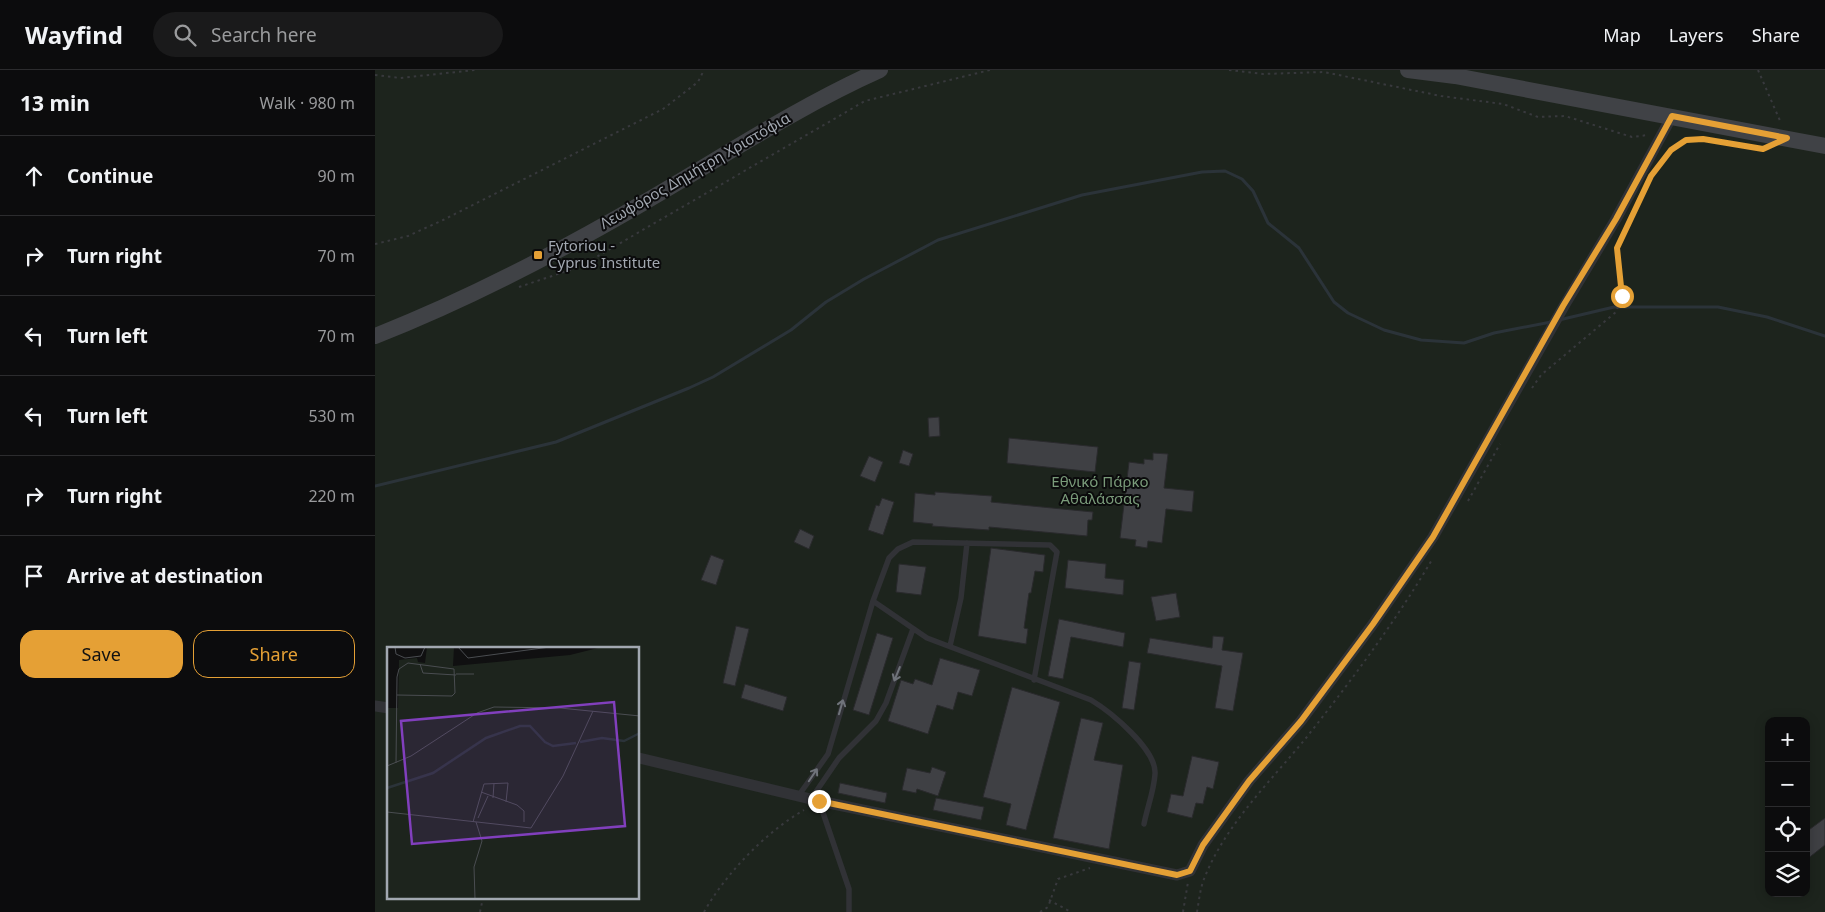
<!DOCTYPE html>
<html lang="en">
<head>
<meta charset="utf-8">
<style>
	body { margin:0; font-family:"Noto Sans",sans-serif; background:#1a1a1b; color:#f1f3f6 }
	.controls { position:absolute; right:15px; bottom:15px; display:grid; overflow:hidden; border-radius:10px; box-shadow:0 2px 12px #0003 }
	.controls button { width:45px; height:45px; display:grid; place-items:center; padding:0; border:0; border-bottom:1px solid #2c2c2e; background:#0c0c0d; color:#f1f3f6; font:25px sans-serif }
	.stop { position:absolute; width:15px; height:15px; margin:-11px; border:4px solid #e5a035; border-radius:50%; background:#fff }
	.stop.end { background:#e5a035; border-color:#fff; box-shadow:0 1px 5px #0008 }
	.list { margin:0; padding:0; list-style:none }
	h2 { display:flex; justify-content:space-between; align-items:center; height:65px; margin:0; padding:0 20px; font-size:21px }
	h2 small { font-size:16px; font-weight:400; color:#9a9b9d }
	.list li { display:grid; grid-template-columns:32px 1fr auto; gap:15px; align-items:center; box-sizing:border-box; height:80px; padding:0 20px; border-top:1px solid #2c2c2e }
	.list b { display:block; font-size:19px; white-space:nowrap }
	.list em { font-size:16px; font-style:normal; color:#9a9b9d }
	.actions { display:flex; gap:10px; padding:15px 20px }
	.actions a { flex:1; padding:11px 0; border:1px solid #e5a035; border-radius:15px; text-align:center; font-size:18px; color:#e5a035 }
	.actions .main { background:#e5a035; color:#111 }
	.icon { flex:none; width:28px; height:28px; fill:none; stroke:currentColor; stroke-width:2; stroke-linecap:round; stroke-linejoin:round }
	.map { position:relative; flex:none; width:1450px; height:842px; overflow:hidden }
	header { display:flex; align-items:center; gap:30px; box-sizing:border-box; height:70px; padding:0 25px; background:#0c0c0d; border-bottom:1px solid #2c2c2e }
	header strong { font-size:24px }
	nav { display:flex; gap:28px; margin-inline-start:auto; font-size:18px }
	.search { width:350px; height:45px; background:#1a1a1b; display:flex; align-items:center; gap:12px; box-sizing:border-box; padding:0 18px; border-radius:28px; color:#9a9b9d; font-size:19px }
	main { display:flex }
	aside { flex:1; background:#0c0c0d }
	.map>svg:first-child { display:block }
	.green { fill:#1d241d; fill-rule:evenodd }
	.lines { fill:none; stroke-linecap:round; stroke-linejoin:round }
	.stream { stroke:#2b3339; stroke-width:3 }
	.building { fill:#3f4044; stroke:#2a2a2d }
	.path { stroke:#38393d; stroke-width:2; stroke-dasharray:2.5 4; stroke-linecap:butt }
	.service { stroke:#313236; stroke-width:5.5 }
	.minor { stroke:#313236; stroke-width:11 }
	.secondary { stroke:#404246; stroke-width:16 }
	.oneway { stroke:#6f737a }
	.route { stroke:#e5a035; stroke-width:6 }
	.poi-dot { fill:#e5a035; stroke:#0b0b0c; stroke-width:2 }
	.labels { text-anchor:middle; stroke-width:4; stroke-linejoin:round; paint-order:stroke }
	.street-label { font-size:15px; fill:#a2a8b1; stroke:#0b0b0c }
	.poi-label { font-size:15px; fill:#a2a8b1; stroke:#0b0b0c; text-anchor:start }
	.park-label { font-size:15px; fill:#7a9b7a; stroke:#0b0b0c }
	.inset-river { fill:none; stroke:#2b3339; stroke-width:2.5 }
	.inset-road { fill:none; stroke:#4a4d51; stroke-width:1 }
	.view { fill:#813fbd; fill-opacity:0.15; stroke:#813fbd; stroke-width:2.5 }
	.inset-edge { fill:none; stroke:#a2a8b1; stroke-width:2.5 }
</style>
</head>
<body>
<header>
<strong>Wayfind</strong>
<div class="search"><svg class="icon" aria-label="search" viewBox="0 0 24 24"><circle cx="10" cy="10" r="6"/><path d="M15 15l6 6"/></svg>Search here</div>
<nav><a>Map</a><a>Layers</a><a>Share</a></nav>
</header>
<main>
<aside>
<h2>13 min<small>Walk · 980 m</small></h2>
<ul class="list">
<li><svg class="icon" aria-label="ahead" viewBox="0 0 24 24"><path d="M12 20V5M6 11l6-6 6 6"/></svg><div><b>Continue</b></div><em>90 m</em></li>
<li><svg class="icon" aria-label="right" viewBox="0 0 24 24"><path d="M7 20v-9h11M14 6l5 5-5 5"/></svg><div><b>Turn right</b></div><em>70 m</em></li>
<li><svg class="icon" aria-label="left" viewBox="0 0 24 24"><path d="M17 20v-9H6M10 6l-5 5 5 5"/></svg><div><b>Turn left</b></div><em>70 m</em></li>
<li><svg class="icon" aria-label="left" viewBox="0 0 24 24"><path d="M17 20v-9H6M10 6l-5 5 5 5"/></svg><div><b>Turn left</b></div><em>530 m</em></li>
<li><svg class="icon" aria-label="right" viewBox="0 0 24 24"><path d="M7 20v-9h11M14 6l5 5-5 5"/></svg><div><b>Turn right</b></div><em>220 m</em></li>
<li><svg class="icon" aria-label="arrive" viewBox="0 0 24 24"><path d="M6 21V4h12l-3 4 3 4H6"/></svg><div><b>Arrive at destination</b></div></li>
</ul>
<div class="actions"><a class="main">Save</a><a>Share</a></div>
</aside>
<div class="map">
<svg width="1450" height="842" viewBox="0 0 1450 842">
	<rect width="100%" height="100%" fill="#101011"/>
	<path class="green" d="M0,0H1450V842H0ZM14,578H264V828H14ZM1394,651H1431V823H1394Z"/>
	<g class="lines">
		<path class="stream" d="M1184,250L1239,237H1343L1392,247L1450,266
			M0,416L181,372L314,318L338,307L416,260L451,232L489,209L563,170L707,125L827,102L850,101L867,109L878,121L893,153L924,178L959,232L973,243L1009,260L1046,270L1089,273L1119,263L1176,252"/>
	</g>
	<path class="building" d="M564,347L565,366L554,367L553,348Z
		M634,368L723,377L720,402L632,393Z
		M528,380L538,384L534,396L524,393Z
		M778,383L793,384L789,418L819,421L817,442L791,439L787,473L773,471L772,478L760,476L761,470L745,468L754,392L769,394V389L778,390Z
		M494,386L508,392L500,412L485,406Z
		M560,422L617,426L616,432L718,442L717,450H713L712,466L614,457V460L557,456L558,454L538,452L540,423L560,425Z
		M507,428L519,432L508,465L493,460L501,435L504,436Z
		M425,459L439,466L434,479L419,472Z
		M616,478L670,485L668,502L660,501L656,523H654L649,558L653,559L651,574L603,566Z
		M336,485L349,490L341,515L326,510Z
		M693,490L731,494L730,508L749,510L748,525L690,518Z
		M524,494L551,497L546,525L521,522Z
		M801,523L805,547L781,551L776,527Z
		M684,549L750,563L748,577L696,567L688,609L673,606Z
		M361,556L374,559L360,616L348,613Z
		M502,563L518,568L494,645L478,640Z
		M838,566L849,567L847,580L868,583L858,641L840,638L847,596L772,583L775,568L837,578Z
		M565,588L605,600L597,626L583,622L578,640L562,635L553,664L513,651L526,610L538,614L540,609L557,615Z
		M754,591L766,593L759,640L747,638Z
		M370,614L412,627L408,641L366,628Z
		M637,617L685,632L651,760L631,755L636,734L608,727Z
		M706,648L728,653L719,690L748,695L734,779L678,768Z
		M817,686L844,692L838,719L832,717L828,734L821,733L817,748L792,742L796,724L808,726Z
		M557,697L571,702L563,726L542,719L541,723L527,720L532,698L555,703Z
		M465,713L512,723L510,733L463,723Z
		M561,728L609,737L606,750L558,740Z
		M1450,748V775L1431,790V762Z"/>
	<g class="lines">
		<path class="path" d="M854,0L888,4L949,2L1066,26L1128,34L1163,47L1190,46L1257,67L1273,65
			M1383,0L1406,53
			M0,5L25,8L100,0
			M1283,97C1308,65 1321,67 1359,74
			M0,174L33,166L68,150L288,39L323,12L329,0
			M144,217L204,197L490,31L615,0
			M1157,318L1166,305L1241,242L1247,226L1242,178L1255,150
			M1093,431L1125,374
			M674,830L696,842
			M105,842L108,828
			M329,842C351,803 391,762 429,740
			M665,842L673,837L683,809L715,798
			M808,842L813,812
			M822,842C824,831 825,819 829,809C850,755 895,712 931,668C976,611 1021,551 1058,488"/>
		<path class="service" d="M498,531L552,568L716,630C736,642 782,680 780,704C779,721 772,738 769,754
			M575,576L586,528L592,473
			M424,725L453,684L498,531L514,488L523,479L538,472L675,475L682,482L659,610
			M436,729L464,688L501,651L511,633L538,559
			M444,731L474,819V842"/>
		<path class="minor" d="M0,636L14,638
			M264,688L444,731L802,805L815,801L828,775L874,711L926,651L998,554L1058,467L1189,236L1241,149L1297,46"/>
		<path class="secondary" d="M1033,0L1080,6L1450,76
			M0,266C92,230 182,183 268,133C346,88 422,37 505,0"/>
	</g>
	<defs><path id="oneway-shaft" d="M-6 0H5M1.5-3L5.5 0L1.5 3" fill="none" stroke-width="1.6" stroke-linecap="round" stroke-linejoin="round" transform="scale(1.25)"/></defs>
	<g class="oneway">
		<use href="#oneway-shaft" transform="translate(522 604) rotate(112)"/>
		<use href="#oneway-shaft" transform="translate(466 637) rotate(-74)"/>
		<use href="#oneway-shaft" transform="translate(438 705) rotate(-56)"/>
	</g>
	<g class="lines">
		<path class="route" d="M444,731L802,805L815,801L828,775L874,711L926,651L998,554L1058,467L1188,236L1241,149L1297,46L1412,68L1388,79L1328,69L1311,70L1296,80L1276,106L1242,178L1247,226"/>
	</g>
	<rect class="poi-dot" x="158" y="180" width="10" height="10" rx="2.5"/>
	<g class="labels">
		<g class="street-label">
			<text transform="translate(320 101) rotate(-30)" y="5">Λεωφόρος Δημήτρη Χριστόφια</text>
		</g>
		<g class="poi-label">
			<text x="173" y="181">Fytoriou -<tspan x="173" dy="17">Cyprus Institute</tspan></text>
		</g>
		<g class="park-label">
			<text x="725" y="417">Εθνικό Πάρκο<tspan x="725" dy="17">Αθαλάσσας</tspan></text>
		</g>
	</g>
	<g transform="translate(12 577)">
		<rect width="252" height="252" fill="#101011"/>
		<path d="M40,0H67L66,19L183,8L215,0H252V252H0V61H11L12,13L30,11L31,15L38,16Z" fill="#1d241d"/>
		<path class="inset-river" d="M193,95L215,91L237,94L253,86M0,141L46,126L99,91L133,79H143L158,95L166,99L189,96"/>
		<path class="inset-road" d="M8,0L9,7L18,11L34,9L38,0M71,0L81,11L163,0M33,17L36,26L69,28M69,27H87M9,116L10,30L12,22L21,16L67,22L68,46L65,49L10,48M0,119L24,109L90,66L107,60L173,61L253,69M94,145L130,158L137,164V175M106,151L107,136M0,165L144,181L176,129L206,64M91,171L101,149M86,175L97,137L121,136L119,155M88,252L87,220L95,194L89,175"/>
		<path class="view" d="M227,55L238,179L25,197L14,74Z"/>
		<rect width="252" height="252" class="inset-edge"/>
	</g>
</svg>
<div class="controls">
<button>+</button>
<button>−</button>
<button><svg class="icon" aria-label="locate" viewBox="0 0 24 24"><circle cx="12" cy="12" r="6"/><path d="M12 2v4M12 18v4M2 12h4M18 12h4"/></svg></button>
<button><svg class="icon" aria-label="layers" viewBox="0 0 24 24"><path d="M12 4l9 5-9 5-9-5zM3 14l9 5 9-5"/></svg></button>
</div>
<div class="stop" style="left:1247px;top:226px"></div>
<div class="stop end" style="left:444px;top:731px"></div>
</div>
</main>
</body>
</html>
